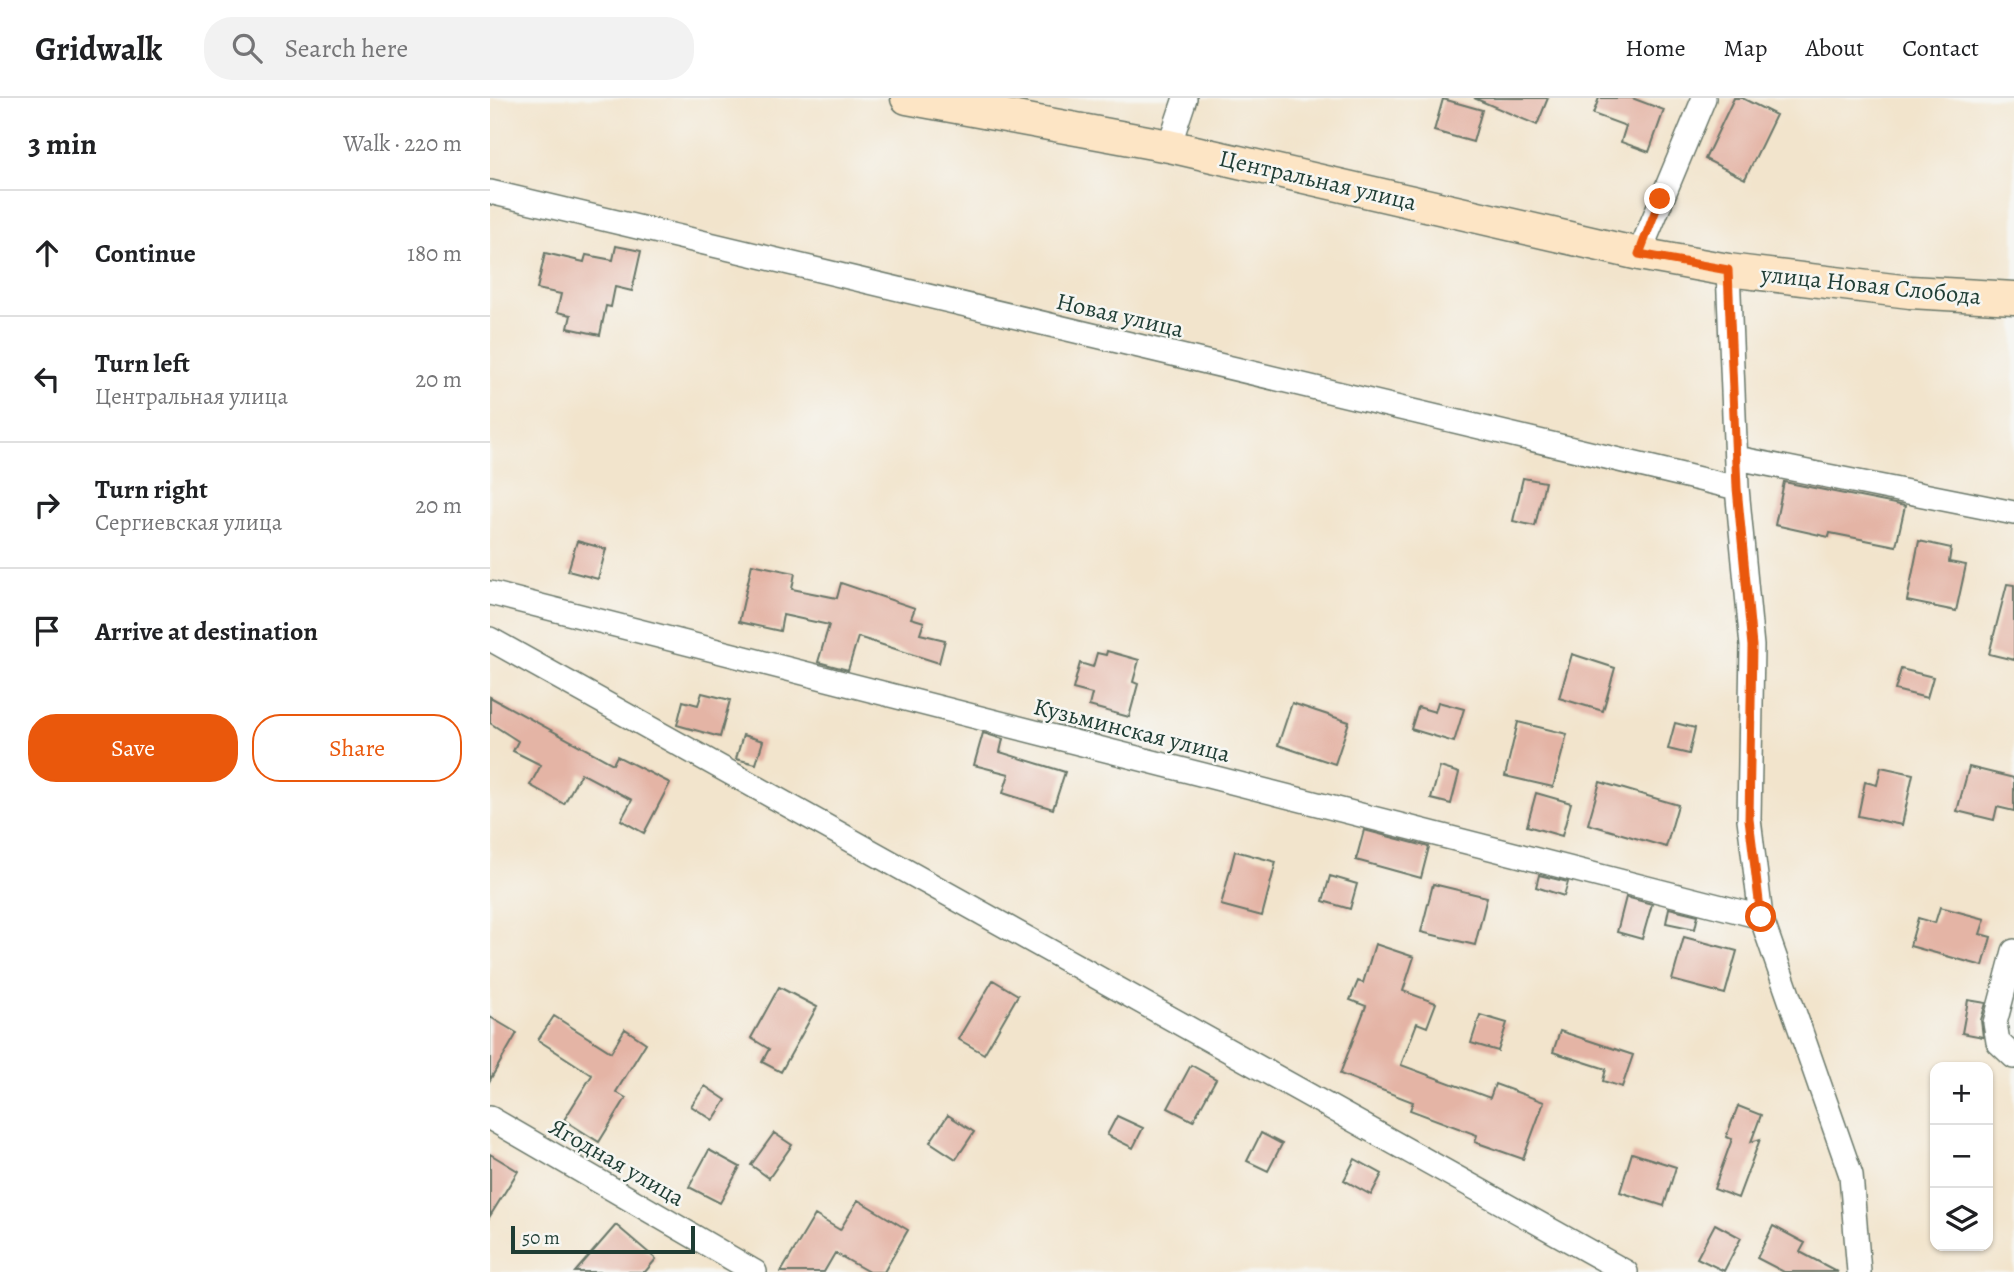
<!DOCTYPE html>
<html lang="en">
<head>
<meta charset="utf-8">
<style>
	body { margin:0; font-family:Alegreya,serif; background:#f2f2f2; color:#202124 }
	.controls { position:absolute; right:21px; bottom:21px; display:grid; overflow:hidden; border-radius:14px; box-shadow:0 2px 5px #0004 }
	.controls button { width:63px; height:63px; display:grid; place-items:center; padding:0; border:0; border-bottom:2px solid #e0e0e0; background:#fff; color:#202124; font:35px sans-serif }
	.scale { position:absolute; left:21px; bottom:18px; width:184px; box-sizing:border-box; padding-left:7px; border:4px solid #1f3d34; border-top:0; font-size:19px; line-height:24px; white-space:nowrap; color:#1f3d34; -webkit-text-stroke:5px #f6f6f2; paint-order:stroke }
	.stop { position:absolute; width:21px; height:21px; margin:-16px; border:5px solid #ea580c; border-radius:50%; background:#fff }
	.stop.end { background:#ea580c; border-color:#fff; box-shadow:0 2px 7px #0008 }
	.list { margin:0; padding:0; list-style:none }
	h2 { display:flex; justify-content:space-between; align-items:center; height:91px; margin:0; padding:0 28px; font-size:30px }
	h2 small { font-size:23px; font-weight:400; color:#757577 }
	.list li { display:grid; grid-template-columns:46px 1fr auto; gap:21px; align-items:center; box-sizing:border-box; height:126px; padding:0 28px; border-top:2px solid #e0e0e0 }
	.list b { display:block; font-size:26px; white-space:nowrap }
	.list p { margin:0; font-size:23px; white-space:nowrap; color:#757577 }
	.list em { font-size:23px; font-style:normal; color:#757577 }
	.actions { display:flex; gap:14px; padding:21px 28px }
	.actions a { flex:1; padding:16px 0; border:2px solid #ea580c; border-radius:28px; text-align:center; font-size:24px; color:#ea580c }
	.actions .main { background:#ea580c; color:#fff }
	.icon { flex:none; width:38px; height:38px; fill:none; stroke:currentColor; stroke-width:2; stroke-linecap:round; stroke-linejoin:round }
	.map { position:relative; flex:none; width:1524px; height:1174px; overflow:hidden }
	header { display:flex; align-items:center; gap:42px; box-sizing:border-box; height:98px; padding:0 35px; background:#fff; border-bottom:2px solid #e0e0e0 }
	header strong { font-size:33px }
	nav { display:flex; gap:38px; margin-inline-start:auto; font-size:24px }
	.search { width:490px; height:63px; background:#f2f2f2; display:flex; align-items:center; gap:18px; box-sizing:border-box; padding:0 24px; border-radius:28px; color:#757577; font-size:26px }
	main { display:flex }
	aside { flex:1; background:#fff }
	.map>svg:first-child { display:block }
	.building { fill:#e4b4a5 }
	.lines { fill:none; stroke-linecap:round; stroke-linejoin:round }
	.street-casing { stroke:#697769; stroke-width:26 }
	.secondary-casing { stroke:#697769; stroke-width:35 }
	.street { stroke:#fff; stroke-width:23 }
	.secondary { stroke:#fde5c5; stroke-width:32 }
	.route { stroke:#ea580c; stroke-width:9 }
	.labels { text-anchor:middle; stroke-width:5; stroke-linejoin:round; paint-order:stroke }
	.street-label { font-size:24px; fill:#1f3d34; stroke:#f6f6f2 }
</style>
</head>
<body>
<header>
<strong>Gridwalk</strong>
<div class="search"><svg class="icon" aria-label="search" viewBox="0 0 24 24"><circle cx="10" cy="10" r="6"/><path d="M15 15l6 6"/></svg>Search here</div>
<nav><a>Home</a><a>Map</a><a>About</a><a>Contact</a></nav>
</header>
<main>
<aside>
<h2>3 min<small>Walk · 220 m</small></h2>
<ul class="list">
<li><svg class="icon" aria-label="ahead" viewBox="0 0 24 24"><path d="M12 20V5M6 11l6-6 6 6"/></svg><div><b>Continue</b></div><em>180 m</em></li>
<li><svg class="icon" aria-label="left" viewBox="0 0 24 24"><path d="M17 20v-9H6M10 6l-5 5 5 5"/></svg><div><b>Turn left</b><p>Центральная улица</p></div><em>20 m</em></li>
<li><svg class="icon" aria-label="right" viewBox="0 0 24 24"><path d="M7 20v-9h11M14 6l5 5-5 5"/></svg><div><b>Turn right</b><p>Сергиевская улица</p></div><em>20 m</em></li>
<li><svg class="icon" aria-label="arrive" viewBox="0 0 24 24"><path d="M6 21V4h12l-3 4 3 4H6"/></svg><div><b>Arrive at destination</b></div></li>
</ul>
<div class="actions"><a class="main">Save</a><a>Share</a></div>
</aside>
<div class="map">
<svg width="1524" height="1174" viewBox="0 0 1524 1174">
	<rect width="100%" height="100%" fill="#f6f6f2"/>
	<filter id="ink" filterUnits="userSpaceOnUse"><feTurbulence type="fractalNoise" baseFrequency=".0143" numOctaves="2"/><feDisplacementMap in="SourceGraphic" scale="14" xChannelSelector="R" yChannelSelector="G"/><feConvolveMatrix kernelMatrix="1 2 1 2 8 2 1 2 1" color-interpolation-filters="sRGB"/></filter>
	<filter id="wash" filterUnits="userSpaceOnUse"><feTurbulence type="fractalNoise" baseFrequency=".00686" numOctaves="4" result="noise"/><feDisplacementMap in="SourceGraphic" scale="28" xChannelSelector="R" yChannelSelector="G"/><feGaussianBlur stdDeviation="1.57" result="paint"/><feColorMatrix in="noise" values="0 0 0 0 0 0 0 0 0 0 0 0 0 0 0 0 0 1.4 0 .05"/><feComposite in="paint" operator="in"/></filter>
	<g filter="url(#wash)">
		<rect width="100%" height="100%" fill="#f2e4cc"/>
		<g id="blocks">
			<path class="building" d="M984,0H1058L1047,27Z
				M1109,0H1142L1174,12L1159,54L1131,44L1136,28L1103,16Z
				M1244,0H1252L1286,17L1255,81L1215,61Z
				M953,1L992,12L983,44L944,33Z
				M126,148L151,153L142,193L125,189L121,209L116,208L110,237L78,230L81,217L67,214L71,196L47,191L55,155L94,164L96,157L123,162Z
				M1033,380L1055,384L1045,428L1023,423Z
				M1294,384L1415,408L1406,448L1340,435L1339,439L1285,427Z
				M87,443L116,451L108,481L78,473Z
				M1429,443L1461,450L1459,464L1476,467L1466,513L1417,503Z
				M262,466L305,475L302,491L347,500L351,485L425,510L421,520L434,524L430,536L455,542L449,565L368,539L358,572L328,564L339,527L293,517L290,533L249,524Z
				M1517,486L1524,487V562L1499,556Z
				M617,553L649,562L643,584L648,586L639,619L599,608L602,596L583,591L590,565L603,569L607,555L616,557Z
				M1082,556L1125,570L1113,613L1069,600Z
				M1411,571L1443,579L1437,600L1405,592Z
				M212,595L240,602L230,639L187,627L193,603L208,607Z
				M0,599L123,666L127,658L180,685L154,735L131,722L142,702L91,675L74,706L40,687L51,667L23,653L28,643L0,625Z
				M948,604L974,611L964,644L921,631L928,609L945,614Z
				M802,605L859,624L845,666L788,647Z
				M1028,624L1077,636L1063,689L1015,678Z
				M1185,625L1205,630L1199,656L1178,651Z
				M493,635L513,641L510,654L575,674L563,711L513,695L519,676L484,667Z
				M253,637L273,643L266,666L246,661Z
				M950,669L969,675L961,706L941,701Z
				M1391,669L1423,676L1412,727L1368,718L1375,684L1387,687Z
				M1479,669L1524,680V713L1507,709L1504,722L1467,713Z
				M1110,684L1188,707L1176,749L1098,726Z
				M1046,695L1081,705L1072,738L1037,728Z
				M874,732L939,749L931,780L866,762Z
				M745,753L786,764L772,818L731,807Z
				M1049,777L1078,784L1074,798L1046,789Z
				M840,778L867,786L860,811L833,803Z
				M943,786L997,799L985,847L931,834Z
				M1136,799L1162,806L1152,841L1127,834Z
				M1450,809L1495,821L1490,836L1501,839L1493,868L1420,848L1428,820L1445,825Z
				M1179,810L1208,817L1205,831L1176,825Z
				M1194,839L1247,853L1235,896L1182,882Z
				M885,846L924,859L913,893L946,905L937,929L927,925L911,967L1000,1000L1005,986L1054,1004L1033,1061L985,1044L987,1037L920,1012L923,1004L850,976L876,908L860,902L868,883L873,885Z
				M503,882L528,897L494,956L468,941Z
				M289,889L327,909L291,974L272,964L279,951L261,940Z
				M1478,902L1496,905L1491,922L1493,939L1472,935Z
				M990,917L1017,925L1008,953L981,945Z
				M64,918L121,954L135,931L156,945L126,994L136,1000L109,1044L74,1022L102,977L48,942Z
				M0,919L27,935L0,982Z
				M1070,933L1143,957L1132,989L1113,983L1116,971L1063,954Z
				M701,967L726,981L703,1023L678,1010Z
				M215,988L236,1002L223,1022L201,1008Z
				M1248,1008L1271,1017L1261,1044L1270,1041L1248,1100L1224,1091L1242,1041L1236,1039Z
				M458,1017L484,1034L466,1061L440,1044Z
				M627,1018L653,1030L643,1050L617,1037Z
				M284,1035L302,1047L279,1080L261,1067Z
				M771,1035L792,1046L778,1073L757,1063Z
				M219,1052L250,1069L230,1105L199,1089Z
				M1142,1055L1186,1069L1174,1108L1130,1094Z
				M0,1056L28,1073L0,1118Z
				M865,1061L892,1076L881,1097L854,1082Z
				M368,1102L418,1132L394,1174H379L345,1155L334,1174H291L325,1117L350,1132Z
				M1225,1126L1251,1140L1234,1173L1207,1160Z
				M126,1127L166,1161L155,1174H85Z
				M1283,1128L1315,1145L1310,1154L1348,1174H1294L1267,1160Z"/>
		</g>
	</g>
	<g filter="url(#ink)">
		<use href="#blocks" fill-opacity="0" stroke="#697769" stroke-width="2"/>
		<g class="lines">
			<g class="street-casing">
				<path id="street" d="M679,48L695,0
					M0,94L1247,390
					M1149,156L1214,0
					M1238,172L1247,390L1262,548L1259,721L1271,819L1361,1077L1369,1174
					M1247,360L1524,415
					M0,495L1271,819
					M0,541L1136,1174
					M1524,853L1505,925L1508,944L1524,959
					M0,1020L265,1174"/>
			</g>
			<g class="secondary-casing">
				<path id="secondary" d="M417,0L679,48L1149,156L1238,172L1420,194L1524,200"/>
			</g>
			<use href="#street" class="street"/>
			<use href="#secondary" class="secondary"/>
		</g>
	</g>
	<g class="lines" filter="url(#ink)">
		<path class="route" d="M1170,101L1149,156L1238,172L1247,390L1262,548L1259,721L1271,819"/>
	</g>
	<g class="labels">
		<g class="street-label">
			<text transform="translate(828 82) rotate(13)" y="8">Центральная улица</text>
			<text transform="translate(1381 187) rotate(6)" y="8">улица Новая Слобода</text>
			<text transform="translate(630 217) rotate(13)" y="8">Новая улица</text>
			<text transform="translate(642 632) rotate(14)" y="8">Кузьминская улица</text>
			<text transform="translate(127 1064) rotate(30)" y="8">Ягодная улица</text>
		</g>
	</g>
</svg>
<div class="controls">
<button>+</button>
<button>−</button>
<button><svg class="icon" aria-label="layers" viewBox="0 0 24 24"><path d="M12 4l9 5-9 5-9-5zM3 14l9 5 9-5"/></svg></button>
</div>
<div class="scale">50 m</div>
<div class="stop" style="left:1271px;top:819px"></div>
<div class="stop end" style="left:1170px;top:101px"></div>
</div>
</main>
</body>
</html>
